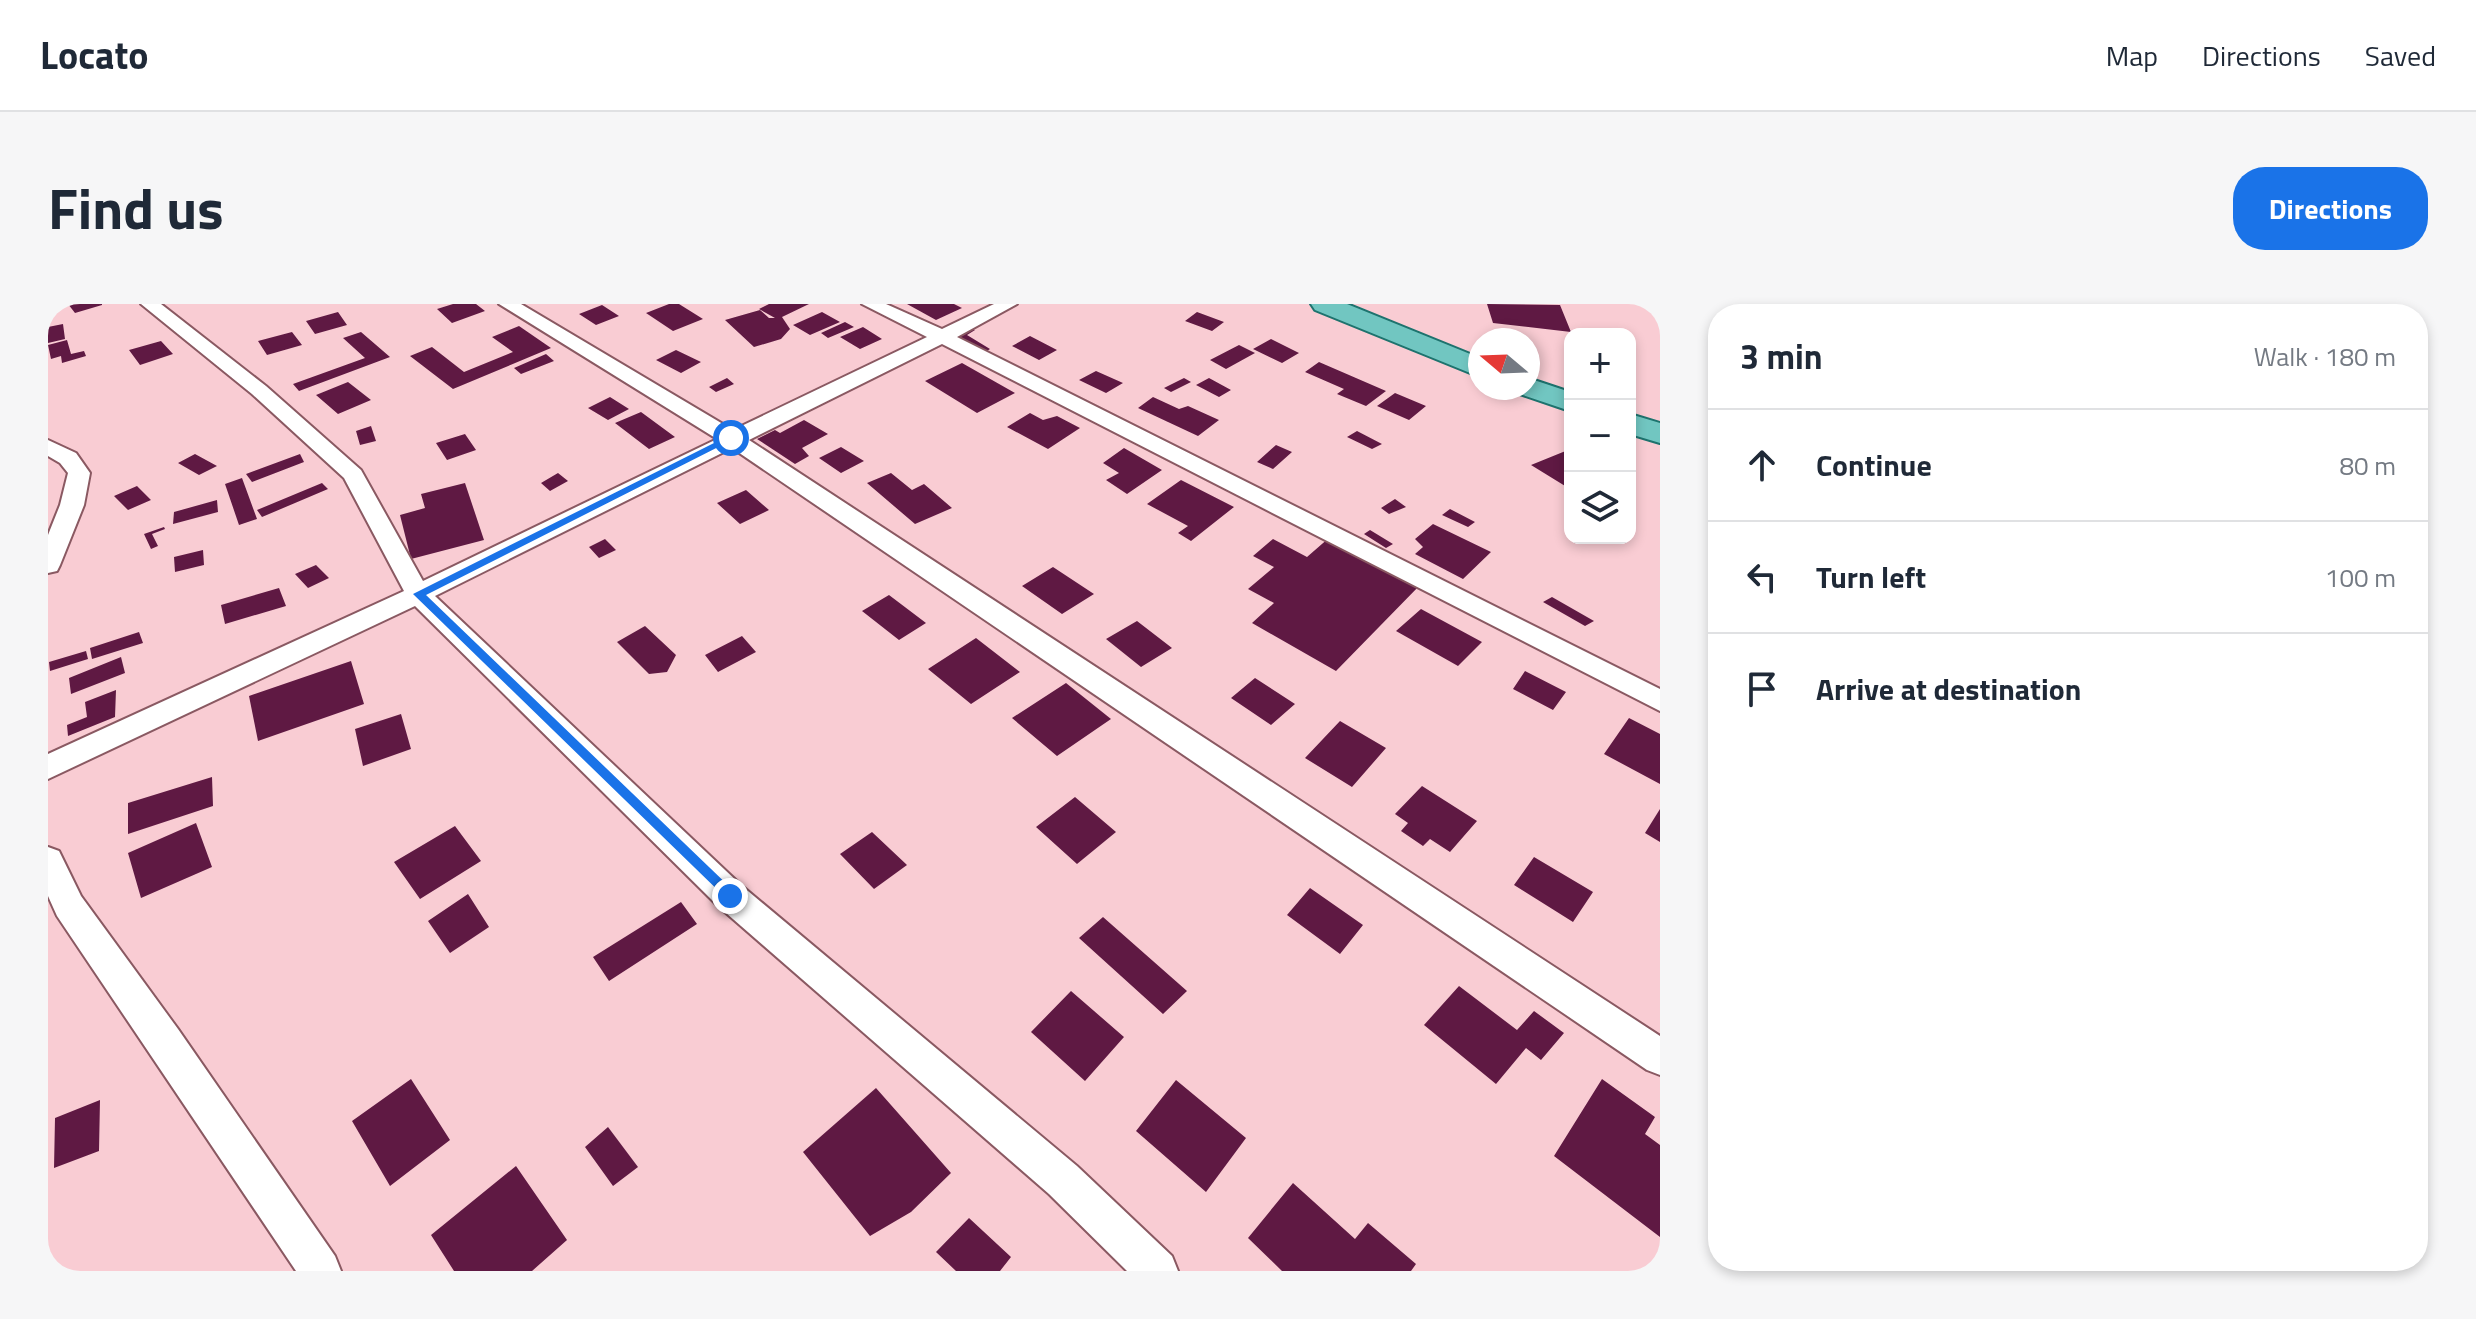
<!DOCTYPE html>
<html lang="en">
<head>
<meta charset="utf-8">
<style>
	body { margin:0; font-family:"Titillium Web",sans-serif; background:#f6f6f7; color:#1f2937 }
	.controls { position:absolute; right:24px; top:24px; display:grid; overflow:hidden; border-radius:16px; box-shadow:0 4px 12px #0003 }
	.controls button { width:72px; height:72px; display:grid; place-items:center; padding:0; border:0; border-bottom:2px solid #e0e1e3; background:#fff; color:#1f2937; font:40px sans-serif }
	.compass { position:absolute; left:1420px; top:24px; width:72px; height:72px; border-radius:50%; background:#fff; box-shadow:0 4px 12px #0003; rotate:289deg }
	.stop { position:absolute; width:24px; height:24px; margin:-18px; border:6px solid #1a73e8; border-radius:50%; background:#fff }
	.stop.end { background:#1a73e8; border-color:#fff; box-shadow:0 2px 8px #0008 }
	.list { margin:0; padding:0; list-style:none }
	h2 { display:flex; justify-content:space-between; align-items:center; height:104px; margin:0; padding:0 32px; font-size:34px }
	h2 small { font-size:26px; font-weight:400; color:#747a83 }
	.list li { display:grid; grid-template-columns:52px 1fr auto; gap:24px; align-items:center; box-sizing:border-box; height:112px; padding:0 32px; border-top:2px solid #e0e1e3 }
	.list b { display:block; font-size:30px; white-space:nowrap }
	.list em { font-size:26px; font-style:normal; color:#747a83 }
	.icon { flex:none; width:44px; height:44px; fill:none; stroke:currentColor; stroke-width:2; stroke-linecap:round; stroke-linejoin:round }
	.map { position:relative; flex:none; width:1612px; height:967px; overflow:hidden; border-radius:32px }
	header { display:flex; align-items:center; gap:48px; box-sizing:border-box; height:112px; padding:0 40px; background:#fff; border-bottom:2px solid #e0e1e3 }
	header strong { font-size:38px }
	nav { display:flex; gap:44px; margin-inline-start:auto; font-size:28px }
	.intro { display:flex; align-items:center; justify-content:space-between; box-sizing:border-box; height:192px; padding:0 48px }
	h1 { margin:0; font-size:56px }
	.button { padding:20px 36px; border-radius:32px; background:#1a73e8; color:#fff; font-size:28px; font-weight:700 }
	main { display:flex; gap:48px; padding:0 48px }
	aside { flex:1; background:#fff; border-radius:32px; box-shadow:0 4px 12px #0003 }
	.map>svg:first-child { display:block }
	.building { fill:#5f1943 }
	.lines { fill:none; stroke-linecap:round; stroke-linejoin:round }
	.street-casing { stroke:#8a5962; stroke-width:4 }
	.primary-casing { stroke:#1e736e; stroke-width:4 }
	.street { fill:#fff; fill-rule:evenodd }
	.primary { fill:#71c6c1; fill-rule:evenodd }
	.route { fill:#1a73e8 }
</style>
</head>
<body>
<header>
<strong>Locato</strong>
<nav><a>Map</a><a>Directions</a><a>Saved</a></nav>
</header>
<div class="intro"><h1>Find us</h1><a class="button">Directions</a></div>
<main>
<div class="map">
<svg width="1612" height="967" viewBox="0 0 1612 967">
	<rect width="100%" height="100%" fill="#f9ccd3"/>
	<path class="building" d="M20,0H54V1L27,9Z
		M405,0H428L437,7L404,19L389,5Z
		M621,0H631L655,15L625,27L598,9Z
		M721,0H761L734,13L742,25L733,35L706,43L677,16L712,6L721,14H727L711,5Z
		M859,0H906L914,4L888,16Z
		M1439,0L1512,1L1523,28L1445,19Z
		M554,1L571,12L548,21L531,10Z
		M290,8L299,21L267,30L258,17Z
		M774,8L792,18L762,31L745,21Z
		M1149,8L1176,18L1164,27L1137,17Z
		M797,18L806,23L780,34L773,29Z
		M15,20L17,35L0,39V23Z
		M471,22L503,44L405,85L362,52L384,43L416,68L465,48L444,33Z
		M815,23L834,35L812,45L792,33Z
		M920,23L927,26L919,31L942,45L936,49L915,39L907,30Z
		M244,28L254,41L219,51L210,37Z
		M313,28L342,53L251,87L245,80L317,54L295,34Z
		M982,32L1009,46L991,56L964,42Z
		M1223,35L1251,49L1234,59L1205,45Z
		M19,36L23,50L36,47L38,52L14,59L13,52L3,55L0,41Z
		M113,37L125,50L92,61L81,46Z
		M1191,41L1207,49L1178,65L1162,56Z
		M628,46L653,58L633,69L608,56Z
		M498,50L506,57L473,70L466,64Z
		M1271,58L1338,87L1318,102L1289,90L1296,85L1257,68Z
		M914,59L967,89L929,109L877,77Z
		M1048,67L1075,79L1058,89L1031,76Z
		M679,74L686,80L668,88L661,83Z
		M1136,74L1143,78L1123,88L1116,84Z
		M1161,74L1183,86L1171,93L1148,81Z
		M300,78L323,96L290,110L268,91Z
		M1347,89L1378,102L1361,116L1329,102Z
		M562,93L581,105L560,116L540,104Z
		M1105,93L1131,105L1140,102L1171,116L1150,132L1090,104Z
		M593,108L627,133L601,145L567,119Z
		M982,109L995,116L1009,112L1032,124L1000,145L959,123Z
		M756,116L780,130L754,144L761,152L747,160L709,135L727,126L732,129Z
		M323,122L328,137L312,141L308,127Z
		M1309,127L1334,140L1324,145L1299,133Z
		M417,130L428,146L399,156L388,139Z
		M1228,141L1244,148L1225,165L1209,158Z
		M793,143L816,157L793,169L771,154Z
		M1076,144L1114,166L1079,190L1058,176L1071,169L1055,159Z
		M1520,146L1522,185L1483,161Z
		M147,150L169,162L151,171L130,159Z
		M252,150L256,158L204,178L198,170Z
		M510,169L520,177L502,187L493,179Z
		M843,169L864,186L876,180L904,204L867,220L819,179Z
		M194,174L209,215L191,221L177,180Z
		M1133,176L1186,203L1143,237L1130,229L1140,222L1099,200Z
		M274,179L280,185L214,213L209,206Z
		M417,179L436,236L363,255L352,211L377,204L373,190Z
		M89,182L103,196L80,206L66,192Z
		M698,186L721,206L692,220L669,199Z
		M1347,195L1358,203L1341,210L1333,204Z
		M169,196L170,208L125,220L126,208Z
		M1402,205L1427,218L1420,223L1394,211Z
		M1385,220L1443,248L1415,275L1367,250L1375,243L1367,235Z
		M116,223L117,225L104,230L110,242L103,245L96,230Z
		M1322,226L1345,240L1338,244L1316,230Z
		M1282,233L1374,279L1288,367L1204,319L1226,299L1200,285L1226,263L1205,252L1225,235L1259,253Z
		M557,235L568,246L551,254L541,243Z
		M155,246L156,261L127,268L126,253Z
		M268,261L281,274L260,284L247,270Z
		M1005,263L1046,290L1014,310L974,282Z
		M231,284L238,302L177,320L173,301Z
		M841,291L878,319L851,336L814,307Z
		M1504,293L1546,317L1537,322L1495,298Z
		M1373,305L1434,338L1410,362L1348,327Z
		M1089,317L1124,344L1093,363L1058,335Z
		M597,322L628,351L619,368L601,370L569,338Z
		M91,328L95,339L44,355L42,344Z
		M694,332L708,348L670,368L657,351Z
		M928,334L972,368L923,400L880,365Z
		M38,347L40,355L2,367L1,358Z
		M73,353L77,369L23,390L21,374Z
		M303,357L316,400L210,437L201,392Z
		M1477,367L1518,388L1505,406L1465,385Z
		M1207,374L1247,400L1223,421L1183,394Z
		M1018,379L1063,415L1009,452L964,414Z
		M68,386L67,413L20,432L19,421L39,413L37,398Z
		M353,410L363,445L315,462L307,425Z
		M1581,414L1612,430V480L1556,450Z
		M1292,417L1338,444L1304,483L1257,454Z
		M164,473L165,502L80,530V499Z
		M1374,482L1429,517L1402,548L1382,535L1375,542L1353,527L1360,519L1347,510Z
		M1027,493L1068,528L1029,560L988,523Z
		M1612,505V538L1597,529Z
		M148,519L164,563L93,594L80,549Z
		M407,522L433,557L372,595L346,558Z
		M824,528L859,561L826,585L792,550Z
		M1486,553L1545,588L1525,618L1466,581Z
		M1262,584L1315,621L1292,650L1239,611Z
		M420,590L441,623L402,649L380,617Z
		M633,598L649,620L561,677L545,653Z
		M1055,613L1139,687L1115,710L1031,634Z
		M1411,682L1469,726L1486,707L1516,729L1493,756L1478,744L1448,780L1376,721Z
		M1023,687L1076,733L1037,777L983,728Z
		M363,775L402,836L342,882L304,817Z
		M1554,775L1607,813L1597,830L1612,841V933L1506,852Z
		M1128,776L1198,834L1158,888L1088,827Z
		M828,784L903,869L863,908L822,932L755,848Z
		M52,796L51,847L6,864L7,814Z
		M560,823L590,863L565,882L537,843Z
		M468,862L519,936L484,967H406L383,931Z
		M1245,879L1307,935L1320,919L1368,960L1363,967H1234L1200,934Z
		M921,914L963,953L952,967H908L888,948Z"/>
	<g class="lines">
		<g class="street-casing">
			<path id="street" d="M93,0H113L218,82L313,166L375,277L669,135L451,0H473L685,126L879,33L814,0H838L894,25L946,0H969L909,33L1612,385V407L894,40L701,136L1612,732V771L1599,766L684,144L387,292L694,582L1029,862L1124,952L1130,967H1079L1001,890L670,602L367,302L0,475V450L356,287L296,174L204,90Z
				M0,136L28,149L42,169L36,201L12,261L9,267L0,269V231L12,201L20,169L12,159L0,152Z
				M0,543L11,547L33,592L130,725L287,952L293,967H248L9,612L0,592Z"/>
		</g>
		<g class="primary-casing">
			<path id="primary" d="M1263,0H1299L1432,54V73L1267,6Z
				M1480,74L1522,88V107L1469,89L1466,84H1480Z
				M1582,110L1612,119V139L1582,130Z"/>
		</g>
		<use href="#street" class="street"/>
		<use href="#primary" class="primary"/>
	</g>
	<path class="route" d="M680,132L688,134L378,291L687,588V597L682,598L365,290Z"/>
</svg>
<div class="controls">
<button>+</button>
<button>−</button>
<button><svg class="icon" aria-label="layers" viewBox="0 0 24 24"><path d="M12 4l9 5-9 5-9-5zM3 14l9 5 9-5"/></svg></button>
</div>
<svg class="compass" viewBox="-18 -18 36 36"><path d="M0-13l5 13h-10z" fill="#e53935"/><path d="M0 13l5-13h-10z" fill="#747a83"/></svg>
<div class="stop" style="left:683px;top:134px"></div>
<div class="stop end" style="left:682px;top:592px"></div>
</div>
<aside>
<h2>3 min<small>Walk · 180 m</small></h2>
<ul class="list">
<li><svg class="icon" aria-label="ahead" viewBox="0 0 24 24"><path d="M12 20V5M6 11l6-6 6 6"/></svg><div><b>Continue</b></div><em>80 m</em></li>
<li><svg class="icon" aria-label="left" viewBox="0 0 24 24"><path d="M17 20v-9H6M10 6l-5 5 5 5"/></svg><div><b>Turn left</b></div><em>100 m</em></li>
<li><svg class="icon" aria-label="arrive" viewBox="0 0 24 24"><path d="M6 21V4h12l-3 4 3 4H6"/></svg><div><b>Arrive at destination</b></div></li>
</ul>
</aside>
</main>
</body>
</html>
